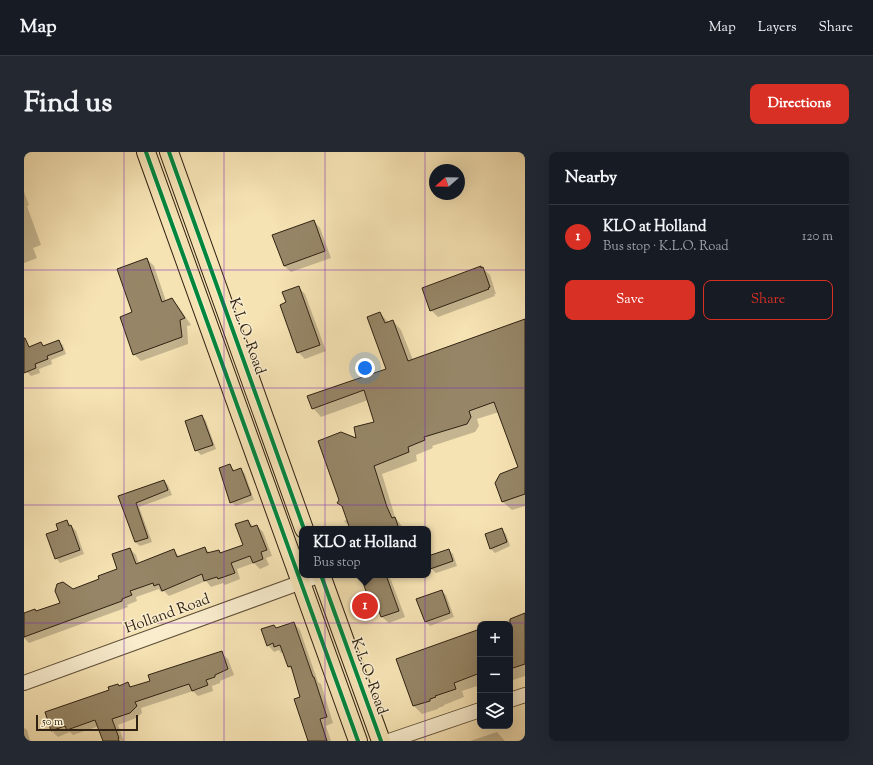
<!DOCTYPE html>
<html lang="en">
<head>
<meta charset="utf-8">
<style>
	body { margin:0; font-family:"Sorts Mill Goudy",serif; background:#242831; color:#f1f3f6 }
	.controls { position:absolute; right:12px; bottom:12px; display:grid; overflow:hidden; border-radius:8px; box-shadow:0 4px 16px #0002 }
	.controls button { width:36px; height:36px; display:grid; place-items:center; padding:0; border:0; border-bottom:1px solid #363941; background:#171b24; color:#f1f3f6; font:20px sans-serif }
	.compass { position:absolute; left:405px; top:12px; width:36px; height:36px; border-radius:50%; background:#171b24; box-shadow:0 4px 16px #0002; rotate:250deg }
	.scale { position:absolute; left:12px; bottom:10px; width:102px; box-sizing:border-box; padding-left:4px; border:2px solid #2f2213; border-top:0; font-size:11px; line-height:14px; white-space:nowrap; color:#2f2213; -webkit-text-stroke:3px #f9edce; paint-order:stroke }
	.you { position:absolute; left:341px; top:216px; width:14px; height:14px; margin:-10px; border:3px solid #fff; border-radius:50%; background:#1a73e8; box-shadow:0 0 0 6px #1a73e833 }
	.badge { display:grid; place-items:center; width:26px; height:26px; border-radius:50%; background:#d93025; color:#fff; font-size:13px; font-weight:700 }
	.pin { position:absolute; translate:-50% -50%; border:2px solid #fff; box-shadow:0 1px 4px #0006 }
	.popup { position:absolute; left:275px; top:374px; width:132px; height:52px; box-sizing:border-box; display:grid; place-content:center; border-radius:8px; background:#171b24; filter:drop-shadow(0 1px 3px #0005); font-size:13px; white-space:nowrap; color:#9ea1a6 }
	.popup b { font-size:15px; color:#f1f3f6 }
	.popup::after { content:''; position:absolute; left:50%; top:100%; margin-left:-8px; border:8px solid transparent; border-top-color:#171b24 }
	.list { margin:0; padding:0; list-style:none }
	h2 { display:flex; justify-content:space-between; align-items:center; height:52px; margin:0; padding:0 16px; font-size:17px }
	h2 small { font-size:13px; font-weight:400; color:#9ea1a6 }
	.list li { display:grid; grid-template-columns:26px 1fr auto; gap:12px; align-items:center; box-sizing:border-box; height:64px; padding:0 16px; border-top:1px solid #363941 }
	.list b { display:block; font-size:15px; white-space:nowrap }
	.list p { margin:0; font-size:13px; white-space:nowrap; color:#9ea1a6 }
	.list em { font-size:13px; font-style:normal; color:#9ea1a6 }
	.actions { display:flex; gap:8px; padding:12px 16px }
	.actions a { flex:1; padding:9px 0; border:1px solid #d93025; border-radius:8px; text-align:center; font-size:14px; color:#d93025 }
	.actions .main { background:#d93025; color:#fff }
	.icon { flex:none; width:22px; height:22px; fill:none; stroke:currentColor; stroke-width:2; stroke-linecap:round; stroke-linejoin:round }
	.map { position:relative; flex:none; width:501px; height:589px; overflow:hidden; border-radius:8px }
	header { display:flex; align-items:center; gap:24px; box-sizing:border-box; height:56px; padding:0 20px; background:#171b24; border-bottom:1px solid #363941 }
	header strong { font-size:19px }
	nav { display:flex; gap:22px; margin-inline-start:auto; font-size:14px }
	.intro { display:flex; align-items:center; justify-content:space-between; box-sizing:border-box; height:96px; padding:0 24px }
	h1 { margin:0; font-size:28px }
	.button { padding:10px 18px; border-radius:8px; background:#d93025; color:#fff; font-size:14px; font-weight:700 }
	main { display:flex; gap:24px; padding:0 24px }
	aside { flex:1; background:#171b24; border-radius:8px; box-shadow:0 4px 16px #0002 }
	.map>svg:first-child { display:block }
	.shadow { fill:#0003 }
	.building { fill:#968667; stroke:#2f2213 }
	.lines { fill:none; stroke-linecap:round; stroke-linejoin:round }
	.minor-casing { stroke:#61523b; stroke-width:16 }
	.major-casing { stroke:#2f2213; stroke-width:20 }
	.minor { stroke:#f9edce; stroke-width:14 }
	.major { stroke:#f6e3b4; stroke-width:18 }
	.cycleway-casing { stroke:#f9edce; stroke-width:6 }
	.cycleway { stroke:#00873e; stroke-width:4 }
	.grid { fill:none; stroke:#7b2cbf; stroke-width:1; stroke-opacity:0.55 }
	.labels { text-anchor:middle; stroke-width:3; stroke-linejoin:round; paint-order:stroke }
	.street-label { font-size:15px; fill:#2f2213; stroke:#f9edce }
</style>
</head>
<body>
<header>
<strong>Map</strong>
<nav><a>Map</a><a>Layers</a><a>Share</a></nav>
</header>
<div class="intro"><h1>Find us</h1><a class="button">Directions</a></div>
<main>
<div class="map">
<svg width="501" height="589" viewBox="0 0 501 589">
	<rect width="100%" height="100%" fill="#f6e3b4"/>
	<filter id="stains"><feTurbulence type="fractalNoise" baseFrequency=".005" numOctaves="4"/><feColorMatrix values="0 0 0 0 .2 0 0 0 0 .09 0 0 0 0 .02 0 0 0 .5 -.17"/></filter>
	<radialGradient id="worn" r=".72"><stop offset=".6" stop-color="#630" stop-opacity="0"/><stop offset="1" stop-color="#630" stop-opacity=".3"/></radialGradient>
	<path class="shadow" d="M0,40L5,53L3,54L17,93L9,96L13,106L0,111Z
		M290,69L296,76L307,106L267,120L260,114Z
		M123,107L130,114L142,149L147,148L154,154L167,173L163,174L164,192L117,209L110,202L109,161Z
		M457,115L466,123L472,142H470L471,144L414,165L407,158Z
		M274,135L281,142L302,199L281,207L274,200Z
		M356,161L365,171L369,169L377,178L389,208L501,169V354L488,358L479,350L472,331L495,316L475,260L453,267L455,274L451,280L408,294L409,296L392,303L393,309L358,322L371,365L380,377H328L320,369L324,367L321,357L314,350L351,271L344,248L297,265L289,256L364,217Z
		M34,189L39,193L42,202L27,208L28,212L15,217L16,221L7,224L3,220L0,214V198L17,191L20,194Z
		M178,264L182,269L192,297L177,303L172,298Z
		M206,313L211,319L217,317L221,322L230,348L212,354L207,350Z
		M140,329L144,333L148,343L115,355L128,390L116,394L111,390L96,344Z
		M43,369L52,379L60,402L36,411L32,406L35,379Z
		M224,369L230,375L233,374L239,380L248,404L242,406L245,413L236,417L230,411L213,417L216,427L201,433L199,431L187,435L182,429L145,444L140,439L137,440L135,437L112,445L113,449L103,453L104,455L5,491L0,486V465L37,452L49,438L76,428L94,418L106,397L112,403L115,412L149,398L156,405L181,396L186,401L194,399L197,402L220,393Z
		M478,378L482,382L486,394L471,401L467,397Z
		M424,398L429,402L433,414L412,421L407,416L404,405Z
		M356,423H363L367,428L381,465L365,471L358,465L352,448L350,449L344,442L339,429Z
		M417,439L422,443L430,465L406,474L402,470Z
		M500,463L501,464V524L486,529V472H474Z
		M270,471L276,478L294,530L297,532L309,571L302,574L307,589H285L277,546L269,519L265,515L260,500L257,501L255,498L250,500L244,493L250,474L253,477Z
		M456,478V533L438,539L440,545L420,553V554L414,556V557L398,562L389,553Z
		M198,501L204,507L210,523L196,529V531L188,534L189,539L174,544L169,539L117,556L118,561L112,566L94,573L100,589H80L75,574L49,583L46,580L34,585L28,579L22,561L87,539L94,533L96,534L104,531L108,536L128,529Z
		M0,576L3,578L6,589H0Z
		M473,580L481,589H446Z"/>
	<path class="building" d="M290,68L301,99L260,114L248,83Z
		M123,106L138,150L148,146L161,166L156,168L158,185L109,203L96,165L108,160L93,117Z
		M457,114V116L459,115L466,135L464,136L465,137L406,159L398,136Z
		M275,134L296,193L273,201L256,153L262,150L258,140Z
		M356,160L361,171L369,168L384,209L501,167V342L478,350L471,331L476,322L494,315L470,250L445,259L447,265L443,272L400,285L401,288L384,295L385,300L350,314L363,355L368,366L371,365L375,377H326L318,354L313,351L315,348L294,289L317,280L332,286L330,275L350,270L340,238L288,257L283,244L362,217L343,165Z
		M0,186H1L5,195L17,190L19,194L35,188L39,198L23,204L24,207L11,212L12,216L0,221Z
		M178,263L189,293L171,299L161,269Z
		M206,312L209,319L217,316L227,343L206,351L195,316Z
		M140,328L144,338L112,351L124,386L111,390L94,344Z
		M43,368L45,374L47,373L56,398L31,407L22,382L34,378L32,372Z
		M224,368L227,375L233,373L243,398L237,400L239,407L229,411L226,404L207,411L211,421L194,427L193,425L180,429L178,422L138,439L135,432L130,434L129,431L106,439L108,443L98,447V449L0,485V461L11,457L12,459L36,451L31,439L33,432L39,430L49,437L75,427L74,424L93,417L88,402L106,396L112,412L150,397L153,405L181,395L183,401L195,398L196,401L219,393L211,372Z
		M478,376L483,390L466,397L461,382Z
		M425,397L429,409L406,417L404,410V404Z
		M353,423H362L375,459L357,465L348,441L343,442L338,428Z
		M418,438L426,461L401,470L392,447Z
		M501,461V512L486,517V467Z
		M270,470L289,525H290L303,565L296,567L303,589H284L270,547L276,545L267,514L264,515L256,493L250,495L249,491L243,494L237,477L250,473L252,476Z
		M456,477V521L430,531L432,537L411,544L412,545L406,547V549L389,554L372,507Z
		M198,499L204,517L191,523V525L182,528L184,533L168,539L165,532L111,550L113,554L106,561L88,567L95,586H94L95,589H79L71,568L43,578L41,574L27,579L21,560L85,538L84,535L94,532L95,534L104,530L106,535L126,529L124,523Z"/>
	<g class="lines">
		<g class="minor-casing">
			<path id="minor" d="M0,531L297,423
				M486,548L501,543
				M365,589L456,558"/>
		</g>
		<g class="major-casing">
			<path id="major" d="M122,0L334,589
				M145,0L280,377
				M297,423L357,589"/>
		</g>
		<use href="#minor" class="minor"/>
		<use href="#major" class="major"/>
		<g class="cycleway-casing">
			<path id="cycleway" d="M122,0L334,589
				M145,0L280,377
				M297,423L357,589"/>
		</g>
		<use href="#cycleway" class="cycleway"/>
	</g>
	<path class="grid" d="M100,0V589M200,0V589M301,0V589M401,0V589M0,118H501M0,236H501M0,353H501M0,471H501"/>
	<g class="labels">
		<g class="street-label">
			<text transform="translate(224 184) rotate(70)" y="5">K.L.O. Road</text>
			<text transform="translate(143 461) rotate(-20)" y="5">Holland Road</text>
			<text transform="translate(346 524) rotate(70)" y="5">K.L.O. Road</text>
		</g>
	</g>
	<rect width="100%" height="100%" filter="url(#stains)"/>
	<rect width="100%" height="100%" fill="url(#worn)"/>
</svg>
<div class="controls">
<button>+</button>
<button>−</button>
<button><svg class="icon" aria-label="layers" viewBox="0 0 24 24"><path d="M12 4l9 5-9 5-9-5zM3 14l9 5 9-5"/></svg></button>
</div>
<svg class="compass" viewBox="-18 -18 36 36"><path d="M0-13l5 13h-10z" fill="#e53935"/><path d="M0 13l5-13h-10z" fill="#9ea1a6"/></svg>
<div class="scale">50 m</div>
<div class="you"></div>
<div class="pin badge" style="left:341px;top:454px">1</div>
<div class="popup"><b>KLO at Holland</b>Bus stop</div>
</div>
<aside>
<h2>Nearby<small></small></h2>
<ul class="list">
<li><span class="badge">1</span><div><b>KLO at Holland</b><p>Bus stop · K.L.O. Road</p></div><em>120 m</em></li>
</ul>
<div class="actions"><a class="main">Save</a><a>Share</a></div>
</aside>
</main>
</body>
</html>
